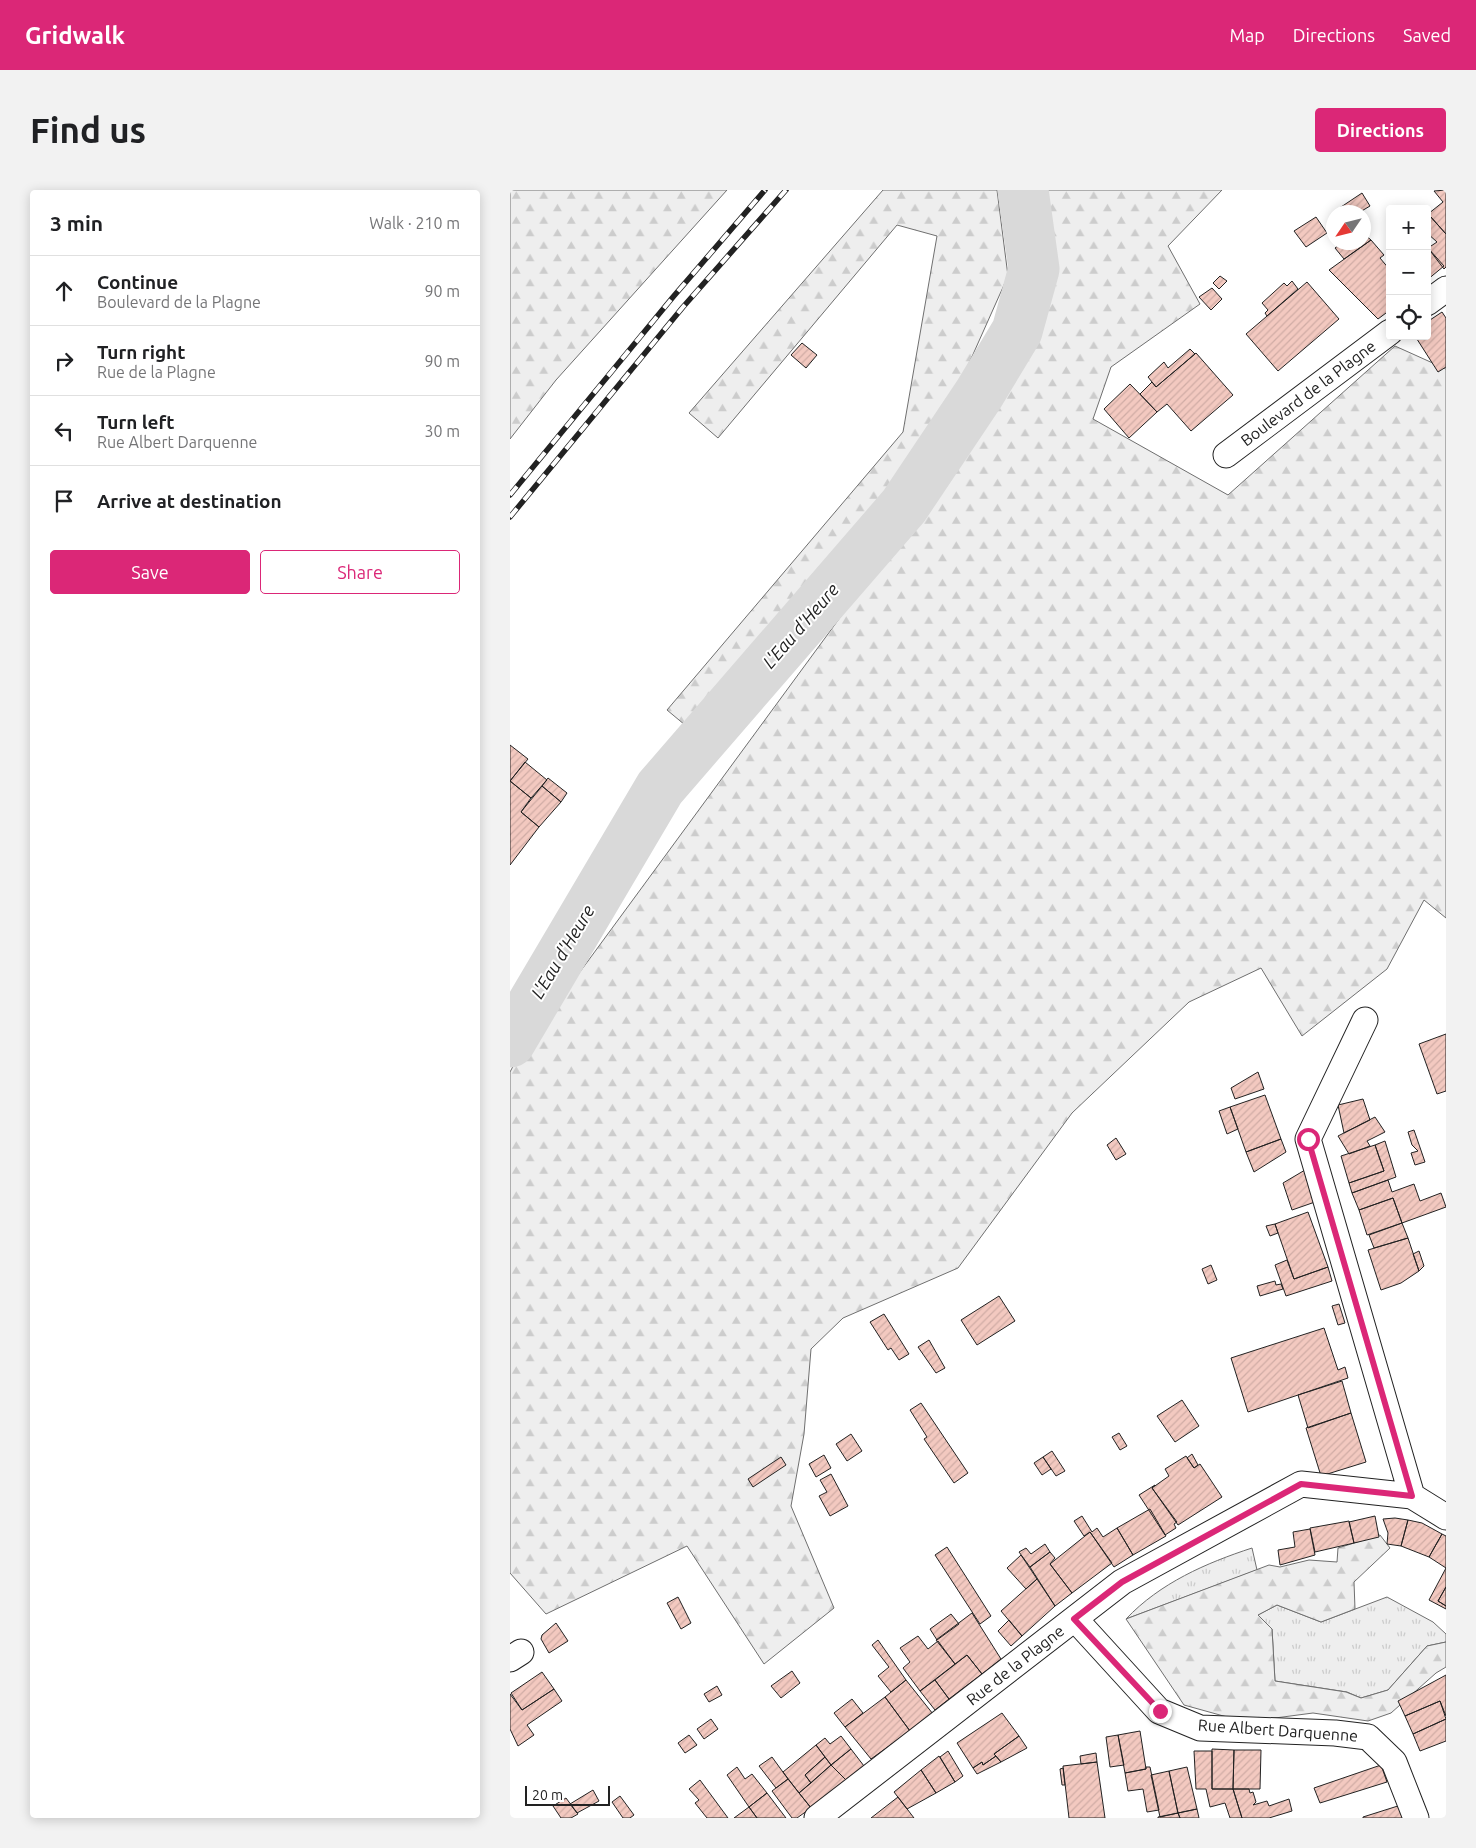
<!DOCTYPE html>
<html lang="en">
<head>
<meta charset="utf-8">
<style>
	body { margin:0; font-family:Ubuntu,sans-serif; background:#f2f2f2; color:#202124 }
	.controls { position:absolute; right:15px; top:15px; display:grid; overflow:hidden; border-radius:5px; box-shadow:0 2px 12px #0003 }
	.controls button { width:45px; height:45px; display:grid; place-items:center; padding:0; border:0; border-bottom:1px solid #e0e0e0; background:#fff; color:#202124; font:25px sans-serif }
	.compass { position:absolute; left:816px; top:15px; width:45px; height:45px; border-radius:50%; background:#fff; box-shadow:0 2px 12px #0003; rotate:235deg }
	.scale { position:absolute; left:15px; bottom:12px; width:85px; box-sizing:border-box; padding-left:5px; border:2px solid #222; border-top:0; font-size:14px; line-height:18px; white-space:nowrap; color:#222; -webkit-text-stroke:4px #fff; paint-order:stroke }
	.stop { position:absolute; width:15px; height:15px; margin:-11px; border:4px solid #db2777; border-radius:50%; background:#fff }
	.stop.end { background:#db2777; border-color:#fff; box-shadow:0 1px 5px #0008 }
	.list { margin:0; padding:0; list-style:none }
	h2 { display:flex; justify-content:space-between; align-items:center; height:65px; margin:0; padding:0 20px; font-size:21px }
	h2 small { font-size:16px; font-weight:400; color:#757577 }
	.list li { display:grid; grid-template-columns:32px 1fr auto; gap:15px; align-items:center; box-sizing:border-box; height:70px; padding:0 20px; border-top:1px solid #e0e0e0 }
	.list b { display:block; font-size:19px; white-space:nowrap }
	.list p { margin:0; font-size:16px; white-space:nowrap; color:#757577 }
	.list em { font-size:16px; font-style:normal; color:#757577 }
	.actions { display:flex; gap:10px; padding:15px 20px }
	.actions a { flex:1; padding:11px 0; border:1px solid #db2777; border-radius:5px; text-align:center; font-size:18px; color:#db2777 }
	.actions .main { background:#db2777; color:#fff }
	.icon { flex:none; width:28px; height:28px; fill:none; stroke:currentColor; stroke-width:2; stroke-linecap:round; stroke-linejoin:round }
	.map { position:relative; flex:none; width:936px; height:1628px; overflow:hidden; border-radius:5px }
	header { display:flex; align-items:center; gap:30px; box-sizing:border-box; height:70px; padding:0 25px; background:#db2777; color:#fff }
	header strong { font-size:24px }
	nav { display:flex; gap:28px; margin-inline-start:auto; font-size:18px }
	.intro { display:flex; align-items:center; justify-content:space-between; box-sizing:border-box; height:120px; padding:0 30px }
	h1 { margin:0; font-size:35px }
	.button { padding:12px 22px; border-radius:5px; background:#db2777; color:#fff; font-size:18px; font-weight:700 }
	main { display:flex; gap:30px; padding:0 30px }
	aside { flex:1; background:#fff; border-radius:5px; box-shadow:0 2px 12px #0003 }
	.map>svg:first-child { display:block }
	.grass { fill:url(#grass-tufts); stroke:#6f6f6f }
	.forest { fill:url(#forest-firs); stroke:#6f6f6f }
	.water { fill:url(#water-waves); stroke:#6f6f6f }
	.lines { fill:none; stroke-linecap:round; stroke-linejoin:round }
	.river { stroke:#d9d9d9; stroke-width:51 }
	.building { fill:url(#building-hatch); stroke:#222 }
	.minor-casing { stroke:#222; stroke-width:27 }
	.minor { stroke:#fff; stroke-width:25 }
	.rail-casing { stroke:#222; stroke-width:5.5 }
	.rail { stroke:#fff; stroke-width:4; stroke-dasharray:11; stroke-linecap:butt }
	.route { stroke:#db2777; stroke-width:6 }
	.labels { text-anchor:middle; stroke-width:4; stroke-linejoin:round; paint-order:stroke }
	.street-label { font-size:16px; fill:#222; stroke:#fff }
	.water-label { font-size:18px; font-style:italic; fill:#222; stroke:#fff }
</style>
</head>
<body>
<header>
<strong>Gridwalk</strong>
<nav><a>Map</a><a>Directions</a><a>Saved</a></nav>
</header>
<div class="intro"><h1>Find us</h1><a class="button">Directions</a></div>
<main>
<aside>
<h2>3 min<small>Walk · 210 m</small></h2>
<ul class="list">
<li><svg class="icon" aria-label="ahead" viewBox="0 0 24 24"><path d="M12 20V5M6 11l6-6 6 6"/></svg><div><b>Continue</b><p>Boulevard de la Plagne</p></div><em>90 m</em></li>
<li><svg class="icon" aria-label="right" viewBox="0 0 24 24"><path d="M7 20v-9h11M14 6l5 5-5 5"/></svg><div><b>Turn right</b><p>Rue de la Plagne</p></div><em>90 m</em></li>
<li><svg class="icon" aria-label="left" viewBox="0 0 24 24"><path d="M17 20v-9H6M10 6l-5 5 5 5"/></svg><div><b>Turn left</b><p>Rue Albert Darquenne</p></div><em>30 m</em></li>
<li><svg class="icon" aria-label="arrive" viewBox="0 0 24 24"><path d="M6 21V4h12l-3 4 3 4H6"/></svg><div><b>Arrive at destination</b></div></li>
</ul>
<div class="actions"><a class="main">Save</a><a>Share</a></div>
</aside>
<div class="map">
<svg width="936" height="1628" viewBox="0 0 936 1628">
	<defs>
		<pattern id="grass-tufts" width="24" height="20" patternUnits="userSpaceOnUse" patternTransform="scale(1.25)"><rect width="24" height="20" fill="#eee"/><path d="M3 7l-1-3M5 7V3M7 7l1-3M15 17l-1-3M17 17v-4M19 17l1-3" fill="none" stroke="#ccc"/></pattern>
		<pattern id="forest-firs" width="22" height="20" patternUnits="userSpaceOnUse" patternTransform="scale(1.25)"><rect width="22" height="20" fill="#eee"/><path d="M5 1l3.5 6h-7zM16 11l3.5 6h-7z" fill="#ccc"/></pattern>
		<pattern id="water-waves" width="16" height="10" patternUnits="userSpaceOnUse" patternTransform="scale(1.25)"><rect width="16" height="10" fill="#d9d9d9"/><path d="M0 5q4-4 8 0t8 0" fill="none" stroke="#bababa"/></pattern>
		<pattern id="building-hatch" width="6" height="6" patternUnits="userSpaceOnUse" patternTransform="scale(1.25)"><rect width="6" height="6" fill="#f3c9c0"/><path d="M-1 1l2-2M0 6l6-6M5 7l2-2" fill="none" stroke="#d0aca5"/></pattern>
	</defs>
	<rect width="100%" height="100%" fill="#fff"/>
	<path class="grass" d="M742,1358L747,1380L616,1429C650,1393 696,1373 742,1358Z
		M877,1407L923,1432L936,1444V1452L917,1456L878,1500L851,1508L837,1502L765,1491L762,1439L748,1425L767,1415L811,1432Z"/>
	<path class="forest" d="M0,0H217L46,190L0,249Z
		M373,0H487L498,86L427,245L181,540L157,520L393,242L427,46L387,35L208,248L179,223Z
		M535,0H712L658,56L690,114L601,177L583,229L718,305L885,156L936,179V728L914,710L877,779L792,846L751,778L679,812L562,923L448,1078L333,1128L301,1159L294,1244L281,1316L324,1418L254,1474L177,1356L36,1424L0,1383V882L9,865L453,260L527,137Z
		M870,1345L880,1358L844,1392L845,1419L811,1432L767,1415L748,1425L762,1439L765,1491L836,1502L851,1508L878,1500L917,1456L936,1452V1477L926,1483L881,1523L858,1531L803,1523L735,1532L674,1515L616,1429L759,1375L770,1377L799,1370L827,1372L828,1358Z"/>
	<path class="water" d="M80,691L102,704L49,780L0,867V827L32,768L39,743L54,728L64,704Z"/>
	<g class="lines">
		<path class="river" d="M0,852L150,598L394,316L469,204L507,141L524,79L513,0"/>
	</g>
	<path class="building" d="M936,0V44L918,24L933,12L924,1Z
		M852,3L860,16L850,22H830L828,19Z
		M806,27L817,43L796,57L784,41Z
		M921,27L936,44V77L934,79L918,58L927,52L917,43V30Z
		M854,44L861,50L834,69L825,58L833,52H854Z
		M861,50L874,65L870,68L880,80V120L868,129L819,80Z
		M918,58L934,76L917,90V59Z
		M710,86L717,91L709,99L703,93Z
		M782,91L788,99L757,126L755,123L758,120L752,113L774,93L777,96Z
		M797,92L829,129L768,181L736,144Z
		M702,98L712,109L701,120L689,107Z
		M932,122L936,128V177L928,182L905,146H917V132Z
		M292,153L307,165L296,178L281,165Z
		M680,159L685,164L646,197L638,187L654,172L658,178Z
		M686,163L723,205L681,241L657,214L647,222L630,204L642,192L646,197Z
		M620,194L647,222L619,248L594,219Z
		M0,555L18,569L0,591Z
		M15,572L37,590L21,608L0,591Z
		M38,588L57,603L51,612L32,596Z
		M0,591L21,608L11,622L29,637L0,675Z
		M32,596L51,612L29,637L11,622Z
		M936,844V901L927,904L909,854Z
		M748,882L754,899L725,909L721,898Z
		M755,905L771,949L736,962L720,917Z
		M853,909L860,930L834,943L828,915Z
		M720,917L728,939L717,944L709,921Z
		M865,927L875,942L857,951L860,956L839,964L828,946Z
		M904,940L915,972L905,975L901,963L908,961L902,955L898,942Z
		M606,948L616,964L606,970L597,955Z
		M771,949L776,962L744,982L736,962Z
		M875,951L886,987L842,1003L839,993L874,981L865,955Z
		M865,955L874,981L839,993L831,966Z
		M795,980L805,1012L782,1020L773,993Z
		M878,990L882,1002L904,994L910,1011L931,1003L936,1017L892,1033L883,1008L849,1020L842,1003Z
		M883,1008L892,1033L857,1045L849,1020Z
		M798,1022L818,1077L784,1089L765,1034Z
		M892,1033L898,1048L864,1058L859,1045Z
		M765,1034L768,1043L760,1046L756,1036Z
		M898,1048L909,1081L891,1093L871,1100L858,1060Z
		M909,1061L914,1076L909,1081L903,1064Z
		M777,1070L784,1089L818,1077L822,1091L776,1106L765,1075Z
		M701,1075L707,1090L698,1094L692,1079Z
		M765,1091L766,1095L771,1094L773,1099L750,1106L747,1096Z
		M489,1106L505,1131L467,1155L451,1130Z
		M829,1114L835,1133L828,1135L822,1116Z
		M374,1124L399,1164L389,1170L381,1158L378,1160L360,1132Z
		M814,1138L828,1180L835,1177L838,1188L738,1222L721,1168Z
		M419,1150L435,1178L426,1183L408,1157Z
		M832,1191L841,1223L798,1238L788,1205Z
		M672,1210L689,1236L665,1252L647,1226Z
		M411,1213L458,1283L444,1293L414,1249L417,1247L400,1220Z
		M841,1223L856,1272L811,1286L796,1238Z
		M609,1243L617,1256L610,1260L602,1247Z
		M341,1244L352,1261L337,1271L326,1254Z
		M542,1261L555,1281L546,1286L533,1267Z
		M682,1264L688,1275L684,1278L677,1268Z
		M314,1265L321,1278L306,1287L299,1274Z
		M676,1266L684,1278L690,1274L712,1307L668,1335L642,1298L659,1286L655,1279Z
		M271,1267L276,1275L243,1297L238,1289Z
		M533,1267L541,1279L532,1285L524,1273Z
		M321,1284L338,1316L320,1326L309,1306L317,1302L310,1290Z
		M645,1295L642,1298L667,1332L664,1334L666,1338L655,1345L629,1305Z
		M640,1319L656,1346L623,1365L607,1338Z
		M572,1326L582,1342L587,1338L593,1347L607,1338L623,1365L604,1377L580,1342L574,1346L564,1331Z
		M865,1326L869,1347L844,1353L839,1332Z
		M885,1328L898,1330L891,1356L877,1354L878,1343L873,1329Z
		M898,1330L912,1333L932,1344L919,1367L891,1356Z
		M839,1331L844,1353L805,1362L800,1338Z
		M800,1339L805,1365L770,1375L768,1360L785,1357L783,1342Z
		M580,1342L602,1373L562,1403L540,1374Z
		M932,1344L936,1346V1397L928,1411L936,1416V1419L919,1410L936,1378L919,1367Z
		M535,1354L540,1362L520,1377L509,1362L516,1358L521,1364Z
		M437,1357L481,1426L470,1434L425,1365Z
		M540,1362L545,1368L540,1374L562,1403L545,1416L520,1377Z
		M511,1365L527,1389L516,1399L497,1378Z
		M527,1389L545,1416L512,1446L491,1421Z
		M936,1397V1416L928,1411Z
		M168,1407L181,1433L171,1439L157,1413Z
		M462,1423L491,1469L472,1484L457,1465L445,1474L426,1450Z
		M441,1424L449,1434L427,1450L420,1439Z
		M499,1430L512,1446L501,1456L488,1441Z
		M46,1433L58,1451L39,1463L31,1449L32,1445Z
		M408,1446L418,1459L428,1451L445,1474L410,1501L393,1478L400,1472L390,1458Z
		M368,1450L396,1490L381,1502L368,1486L379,1477L362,1455Z
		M457,1465L472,1484L439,1509L425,1490Z
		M282,1481L290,1493L271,1508L261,1496Z
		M32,1482L44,1499L12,1520L1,1503Z
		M936,1485V1526L930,1511L895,1526L888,1511Z
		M396,1490L423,1524L400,1541L375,1507Z
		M425,1490L439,1509L425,1520L410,1501Z
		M207,1496L212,1505L199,1512L194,1504Z
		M44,1499L52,1511L17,1535L24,1545L8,1556L0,1539V1504L12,1520Z
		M375,1507L400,1541L361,1569L335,1537Z
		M342,1509L353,1523L335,1537L324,1523Z
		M930,1511L936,1529L903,1544L895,1526Z
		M492,1523L509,1546L484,1564L486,1566L473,1575L472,1572L463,1578L447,1553Z
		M201,1529L208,1539L194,1549L187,1539Z
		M936,1529V1551L910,1561L903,1544Z
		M630,1541L636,1579L615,1583L608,1545Z
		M179,1545L187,1555L175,1563L168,1553Z
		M608,1545L614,1575L600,1577L596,1547Z
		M331,1546L341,1559L321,1575L306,1555L315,1548L320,1554Z
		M509,1546L517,1558L491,1572L484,1564Z
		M306,1555L315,1567L295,1585L301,1593L289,1603L273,1582Z
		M341,1559L354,1576L336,1590L321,1575Z
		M702,1559L724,1560L723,1599H702Z
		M724,1560H751L750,1599H723Z
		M438,1561L453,1586L445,1592L430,1567Z
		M684,1561H702V1599H723L732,1628H720L715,1613L700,1617L696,1599H686Z
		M586,1563L587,1572L571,1574L570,1566Z
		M429,1566L445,1592L426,1603L411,1580Z
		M486,1566L491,1572L467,1584L463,1578L472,1572L473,1575Z
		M262,1567L278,1589L266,1598L249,1576Z
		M315,1567L321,1575L301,1593L295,1585Z
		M587,1572L595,1628H559L553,1576Z
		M321,1575L336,1590L302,1619L289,1603Z
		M871,1575L877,1592L810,1613L804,1598Z
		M227,1577L235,1589L242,1584L257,1603L239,1617L217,1585Z
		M636,1577H640L649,1620L637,1622L633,1599L618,1601L615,1583L636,1579Z
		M677,1577L687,1619L668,1623L659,1581Z
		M553,1578L555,1595H552L550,1579Z
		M411,1580L426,1603L397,1619L384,1602Z
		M659,1581L668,1623L650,1627L641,1585Z
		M278,1589L301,1618L287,1628H282L262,1601Z
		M190,1590L218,1628H197L185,1613L189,1610L179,1599Z
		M723,1599H739L740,1603L743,1602L746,1612L743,1615L757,1611L759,1616L779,1609L782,1621L759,1628H732Z
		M83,1600L89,1611L67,1623L60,1614Z
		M257,1603L276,1628H247L239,1617Z
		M110,1606L124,1625L120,1628H113L102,1612Z
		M388,1607L404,1628H361Z
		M56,1608L68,1624L61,1628H51L43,1616Z
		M891,1615L895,1628H853V1627Z
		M239,1617L247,1628H224Z
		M687,1619L689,1628H670L668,1623Z
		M668,1623L670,1628H648V1627Z"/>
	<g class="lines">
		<g class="minor-casing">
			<path id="minor" d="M917,113L936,99
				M716,265L880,142
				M855,830L798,949L902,1306
				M565,1429L649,1521L690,1538L825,1543L858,1547L884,1572L906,1628
				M0,1469L11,1462
				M307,1628L612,1392L791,1294L902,1306L936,1327"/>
		</g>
		<use href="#minor" class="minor"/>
		<g class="rail-casing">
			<path id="rail" d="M0,305L163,107L255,0
				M0,327L173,117L276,0"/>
		</g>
		<use href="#rail" class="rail"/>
	</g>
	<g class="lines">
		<path class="route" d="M650,1521L564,1429L612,1392L791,1294L902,1306L798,949"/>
	</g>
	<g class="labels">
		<g class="street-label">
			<text transform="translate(798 203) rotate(-37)" y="6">Boulevard de la Plagne</text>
			<text transform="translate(505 1475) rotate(-38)" y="6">Rue de la Plagne</text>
			<text transform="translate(768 1540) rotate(4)" y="6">Rue Albert Darquenne</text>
		</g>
		<g class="water-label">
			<text transform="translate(291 436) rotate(-49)" y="6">L'Eau d'Heure</text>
			<text transform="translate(53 762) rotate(-59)" y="6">L'Eau d'Heure</text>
		</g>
	</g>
</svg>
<div class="controls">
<button>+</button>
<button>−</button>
<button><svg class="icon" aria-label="locate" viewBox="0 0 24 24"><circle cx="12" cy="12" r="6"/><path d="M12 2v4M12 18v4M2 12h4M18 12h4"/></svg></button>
</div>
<svg class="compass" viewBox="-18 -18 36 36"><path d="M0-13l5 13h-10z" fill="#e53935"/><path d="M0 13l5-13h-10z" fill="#757577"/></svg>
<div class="scale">20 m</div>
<div class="stop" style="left:798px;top:949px"></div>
<div class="stop end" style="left:650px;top:1521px"></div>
</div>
</main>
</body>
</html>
